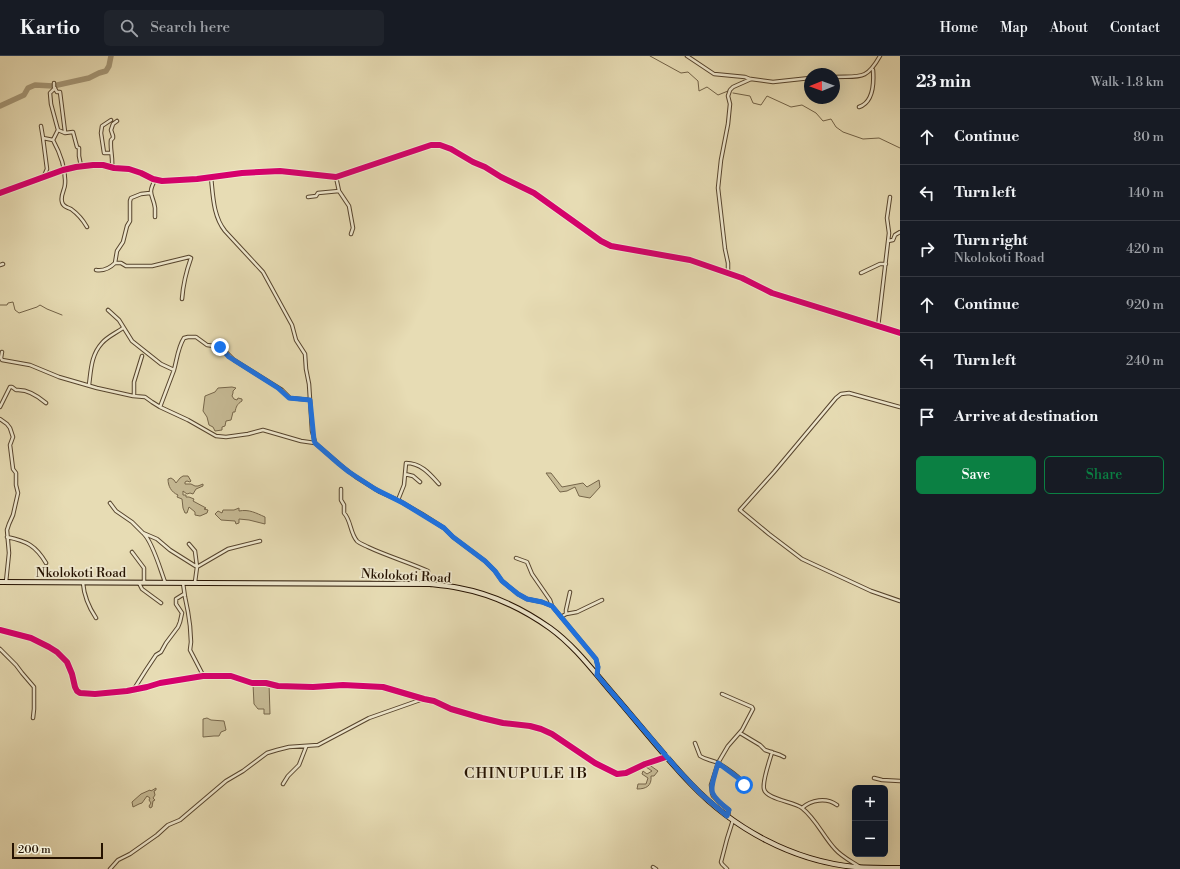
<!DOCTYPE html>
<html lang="en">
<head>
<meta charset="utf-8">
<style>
	body { margin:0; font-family:"Libre Bodoni",serif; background:#20242c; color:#f1f3f6 }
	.controls { position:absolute; right:12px; bottom:12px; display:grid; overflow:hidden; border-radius:6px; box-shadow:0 4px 16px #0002 }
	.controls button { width:36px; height:36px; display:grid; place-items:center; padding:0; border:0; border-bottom:1px solid #363941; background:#171b24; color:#f1f3f6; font:20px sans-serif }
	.compass { position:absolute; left:804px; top:12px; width:36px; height:36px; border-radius:50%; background:#171b24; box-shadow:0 4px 16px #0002; rotate:269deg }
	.scale { position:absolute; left:12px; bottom:10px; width:91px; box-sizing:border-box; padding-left:4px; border:2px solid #251200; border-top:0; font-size:11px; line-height:14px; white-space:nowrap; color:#251200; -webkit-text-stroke:3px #efe8ce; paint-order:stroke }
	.stop { position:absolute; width:12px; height:12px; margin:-9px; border:3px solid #1a73e8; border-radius:50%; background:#fff }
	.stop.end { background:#1a73e8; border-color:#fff; box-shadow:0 1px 4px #0008 }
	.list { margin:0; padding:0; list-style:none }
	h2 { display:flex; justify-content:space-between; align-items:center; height:52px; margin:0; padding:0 16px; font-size:17px }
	h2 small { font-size:13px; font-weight:400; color:#9ea1a6 }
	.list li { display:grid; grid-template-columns:26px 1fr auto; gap:12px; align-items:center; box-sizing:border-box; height:56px; padding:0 16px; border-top:1px solid #363941 }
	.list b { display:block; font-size:15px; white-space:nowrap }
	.list p { margin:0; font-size:13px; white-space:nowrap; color:#9ea1a6 }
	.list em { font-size:13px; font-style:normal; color:#9ea1a6 }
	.actions { display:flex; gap:8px; padding:12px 16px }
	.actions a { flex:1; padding:9px 0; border:1px solid #0b8043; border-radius:6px; text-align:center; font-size:14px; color:#0b8043 }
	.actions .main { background:#0b8043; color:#fff }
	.icon { flex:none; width:22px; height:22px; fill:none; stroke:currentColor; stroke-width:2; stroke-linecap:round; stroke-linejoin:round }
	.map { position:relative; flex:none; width:900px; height:813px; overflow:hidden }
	header { display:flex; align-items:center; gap:24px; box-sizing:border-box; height:56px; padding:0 20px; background:#171b24; border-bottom:1px solid #363941 }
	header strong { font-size:19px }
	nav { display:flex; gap:22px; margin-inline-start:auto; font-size:14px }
	.search { width:280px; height:36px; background:#20242c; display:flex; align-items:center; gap:10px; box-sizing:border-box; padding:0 14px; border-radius:6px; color:#9ea1a6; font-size:15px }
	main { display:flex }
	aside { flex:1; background:#171b24 }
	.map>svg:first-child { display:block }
	.green { fill:#c6ba95; stroke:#76664a }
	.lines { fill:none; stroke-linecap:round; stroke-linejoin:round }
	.stream { stroke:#726247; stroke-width:1 }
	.river { stroke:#a59777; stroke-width:5.5 }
	.street-casing { stroke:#56442d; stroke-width:4.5 }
	.secondary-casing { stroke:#251200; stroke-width:6 }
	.street { stroke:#efe8ce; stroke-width:2.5 }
	.secondary { stroke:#efe8ce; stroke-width:4 }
	.cycleway-casing { stroke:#efe8ce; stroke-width:8 }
	.cycleway { stroke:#d6006c; stroke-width:6 }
	.route { stroke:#1a73e8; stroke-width:5 }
	.labels { text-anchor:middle; stroke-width:3.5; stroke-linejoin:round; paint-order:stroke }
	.street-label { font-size:13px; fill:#251200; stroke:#efe8ce }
	.quarter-label { font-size:15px; letter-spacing:1px; fill:#251200; stroke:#efe8ce }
</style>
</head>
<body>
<header>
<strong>Kartio</strong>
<div class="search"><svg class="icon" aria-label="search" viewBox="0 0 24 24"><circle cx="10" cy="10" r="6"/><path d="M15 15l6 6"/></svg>Search here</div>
<nav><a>Home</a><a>Map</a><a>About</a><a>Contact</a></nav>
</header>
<main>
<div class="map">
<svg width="900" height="813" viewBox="0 0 900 813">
	<rect width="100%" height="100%" fill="#e7dcb4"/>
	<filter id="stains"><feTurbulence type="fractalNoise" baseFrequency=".005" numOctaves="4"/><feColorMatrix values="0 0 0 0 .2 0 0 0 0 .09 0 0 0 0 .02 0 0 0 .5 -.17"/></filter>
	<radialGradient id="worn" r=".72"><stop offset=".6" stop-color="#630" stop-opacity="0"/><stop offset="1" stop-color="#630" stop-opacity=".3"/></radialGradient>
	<path class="green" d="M232,331L236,332L233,335V337L232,340L234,343L237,344L238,342L242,343V345C237,348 236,351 235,356H233L231,364L226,365L225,370L222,371V374L215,375L213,371L209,369L207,361L203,355L205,340L215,336L218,332Z
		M546,417H551L562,431L583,427L587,431L599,424L600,431L590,442L579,440L575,431L567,435L560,436Z
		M183,420H188L191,425L190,426L187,425L185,426V428H191L195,430H198L203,428V430L196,433L193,438L190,437L187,438L183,435V439H186V441H189L194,443L193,445L206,452L204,453L208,454L207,457L200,460L195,459V456L189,451L187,457H185L183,452L182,443L177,441L178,439C171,436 168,430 168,423L171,422L174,424L176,427L180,422Z
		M239,452V455C249,453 256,457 265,461V468L249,464L239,463V467L236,468L235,465L221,464L215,458L218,455L222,457L223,454H234Z
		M269,627L270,658H264V653H258L254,648L253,628Z
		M207,662L211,664L224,665L226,674L221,676L219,680H214L203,681V663Z
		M648,708L658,715L654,720H651C652,730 646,733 637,733L638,728H646L648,722L642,718L643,715L647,718L652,715L646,711Z
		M156,732V734L154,735L155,739L153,742L155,744L153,745L152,751L150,752L149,750L151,747L149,744L150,742L147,740L142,747L139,748L133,751L132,746L141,738L150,734L151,735Z"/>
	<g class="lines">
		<path class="stream" d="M650,0L681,17L688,16L698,25L699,35L707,31L718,39L728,35
			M733,37L750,40L753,47L761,49L767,40L791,51L802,49L816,57L823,65L831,63L836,71L843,76L863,83L879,82L900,92
			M0,249H7L8,247L13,246L15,254L19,257L37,251L40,249L47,253L62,259"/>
		<path class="river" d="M0,50L24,39L28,32L35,29L53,30L89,22L99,17L106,15L109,10L111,0"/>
		<g class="street-casing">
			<path id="street" d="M687,0L714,18L745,21L750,23
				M834,21C860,20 866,25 880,0
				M54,27V31L57,36H60L65,76
				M55,32L50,37L51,48L58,74L65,77L73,76L77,91L79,92V100L81,110
				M859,51C874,46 874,27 873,14
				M41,70L43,82L53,84C60,97 66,113 65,128C65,134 60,139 62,146C63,151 67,151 71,153C78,158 83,164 87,171
				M43,82L47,113L44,120
				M53,84L58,74
				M110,97H104L101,77L102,70L111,64
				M112,111C113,101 110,94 111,84L113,82V80L111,74L113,68L117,65
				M211,121C213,139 213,160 225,175L263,216L292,269L296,284L305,298L306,313L309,328L312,375L315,386
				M336,121L339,135L349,150L353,172L351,178
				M0,137L63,114L76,111L93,109H103L114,112L129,113L141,117L153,123L162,125L197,123L242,117L280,115L336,121L431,89H440L451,93L473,106L485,111L501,121L534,137L601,185L611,190L690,204L742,222L772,237L900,277
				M308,141L316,140L318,137L339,135
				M155,161C155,158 155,155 155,152C153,138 147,139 155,124
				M888,185L893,184L895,179L900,176
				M115,207L117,195L123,186L127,170L130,165V145L131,142L141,138L150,137
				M0,209L3,208
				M96,214C103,215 110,212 115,207H121L126,210H152L189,201L191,202C186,216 183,229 182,243
				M728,217V207L725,193L718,132L721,104L728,68L730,48L728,40L730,34L733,31L751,23L773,26L810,22
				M861,217L880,208H886
				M108,254L119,264L132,285L161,308L174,314L160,351
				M878,271L889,177L887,162L890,141
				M2,296L1,302L2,304L30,309L59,321L97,332L133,340L145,341L152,346L160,351L188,364L216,380L226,381L248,378L263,374L301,385L315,387L344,412L356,421L380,436L398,444L422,458L444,472L453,481L485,505L495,515L502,525L518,538L527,543L542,546L552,550L596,603L598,611L597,619
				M174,314C177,303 178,291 184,282L188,281H196L207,289L221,291L234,304L282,334L290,342L310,344
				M89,329C91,314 91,299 102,287C107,281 116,277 123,272
				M134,340V326L142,300
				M0,351L10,331H12L16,334C27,333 38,340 46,347
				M900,351L849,337L841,338L836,342L774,416L740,454L769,478L802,503L871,535L900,545
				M0,363L7,368L10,372L13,381L10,389L13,413L16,417V429L18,437L13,459L9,468L7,474L9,497L6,526
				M405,418L413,420L420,426
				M341,433V444L344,449V457C351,464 350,477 357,485C359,487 364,489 368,491C387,500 408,506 428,515L430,528
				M398,444L404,429L406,407C421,407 430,418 439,428
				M110,447L116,455L132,466L143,477L157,483L170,494L197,511L195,526
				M144,478C153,487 160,513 165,526
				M7,481C27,485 36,490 46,507
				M189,488L195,495L197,511L228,493L260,485
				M132,496L144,512V526
				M516,502L527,506L532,518L550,544L552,550
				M83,527C84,540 88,550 96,562
				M139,527L142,533L161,547
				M183,527L185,541L188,556L190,570L191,586L190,594L203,619
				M566,558V554L570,536
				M561,561L566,558L577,556L602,544
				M0,574L31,582L49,591L57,596L67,606L72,618L75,631L77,635L80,637L95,638L127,635L147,631L160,627L203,620H231L252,627H266L278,630L313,631L343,629L383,631L424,643L434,645L451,653L482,662L503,667L530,670L541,673L552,678L595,707L617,718L626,717L645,708L666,701
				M0,593L16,609L22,617L34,631V653L33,662
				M134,633L146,614L156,599L161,596L166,587L178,571L180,566L182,557L176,548V543L184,538
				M722,638L752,651L753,653L742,674L728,690L718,707L711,729L712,737L713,740L720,747L729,754L728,760
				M740,677L760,689L765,694L780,699L784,701
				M695,687L700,700C706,704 712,704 718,707C725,711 742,722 744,729
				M772,696C770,704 762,725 764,733C766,743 794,746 802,752C816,763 823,780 835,793C842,801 851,805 860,811
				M874,722L882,724L900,725
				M283,728L288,720L299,709L306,691
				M802,752C811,744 826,741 837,749
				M653,811L656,813
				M110,813L118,804L130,798L157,779L168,769L180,764L226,725L243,715L267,697L277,694L289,691L318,689L369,662L423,643
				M727,813L722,808L721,806L727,783L733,764"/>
		</g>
		<g class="secondary-casing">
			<path id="secondary" d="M0,526L430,528C439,529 449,530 459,532C492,538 523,553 550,572C575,590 594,616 614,639C640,669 664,700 691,728C734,773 793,805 855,811C870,812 885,812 900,812"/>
		</g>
		<use href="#street" class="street"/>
		<use href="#secondary" class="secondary"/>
		<g class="cycleway-casing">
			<path id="cycleway" d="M0,137L63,114L76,111L93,109H103L114,112L129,113L141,117L153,123L162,125L197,123L242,117L280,115L336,121L431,89H440L451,93L473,106L485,111L501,121L534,137L601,185L611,190L690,204L742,222L772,237L900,277
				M0,574L31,582L49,591L57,596L67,606L72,618L75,631L77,635L80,637L95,638L127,635L147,631L160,627L203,620H231L252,627H266L278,630L313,631L343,629L383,631L424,643L434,645L451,653L482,662L503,667L530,670L541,673L552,678L595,707L617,718L626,717L645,708L666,701"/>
		</g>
		<use href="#cycleway" class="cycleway"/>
	</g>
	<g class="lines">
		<path class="route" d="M220,291L229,301L278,332L289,342L310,344L314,384L315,387L339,408L349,416L375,433L403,447L444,472L453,481L485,505L495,515L502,525L518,538L527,543L542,546L552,550L596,603L598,611L597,619L679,715L701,738L727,760L729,754C705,735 711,735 718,707L741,724L744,726V729"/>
	</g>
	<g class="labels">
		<g class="street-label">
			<text x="81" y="521">Nkolokoti Road</text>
			<text transform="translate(406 519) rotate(3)" y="5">Nkolokoti Road</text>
		</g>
		<g class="quarter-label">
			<text x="526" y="722">CHINUPULE 1B</text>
		</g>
	</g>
	<rect width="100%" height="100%" filter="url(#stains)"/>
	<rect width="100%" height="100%" fill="url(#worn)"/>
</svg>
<div class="controls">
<button>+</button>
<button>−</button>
</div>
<svg class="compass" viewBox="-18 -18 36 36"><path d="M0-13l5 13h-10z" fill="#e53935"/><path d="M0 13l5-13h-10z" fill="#9ea1a6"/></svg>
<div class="scale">200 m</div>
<div class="stop" style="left:744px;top:729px"></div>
<div class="stop end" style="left:220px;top:291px"></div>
</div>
<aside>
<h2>23 min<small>Walk · 1.8 km</small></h2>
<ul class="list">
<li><svg class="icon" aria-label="ahead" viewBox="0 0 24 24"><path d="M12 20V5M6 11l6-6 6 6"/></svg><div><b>Continue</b></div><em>80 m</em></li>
<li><svg class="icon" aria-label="left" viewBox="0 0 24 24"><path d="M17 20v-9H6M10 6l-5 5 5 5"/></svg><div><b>Turn left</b></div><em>140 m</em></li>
<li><svg class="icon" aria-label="right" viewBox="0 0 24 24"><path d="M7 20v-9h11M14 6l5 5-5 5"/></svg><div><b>Turn right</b><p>Nkolokoti Road</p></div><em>420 m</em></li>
<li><svg class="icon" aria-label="ahead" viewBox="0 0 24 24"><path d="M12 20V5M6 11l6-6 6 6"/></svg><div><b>Continue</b></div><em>920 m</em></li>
<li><svg class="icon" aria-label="left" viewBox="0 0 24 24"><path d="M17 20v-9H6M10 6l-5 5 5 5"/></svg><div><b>Turn left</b></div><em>240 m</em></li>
<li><svg class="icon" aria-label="arrive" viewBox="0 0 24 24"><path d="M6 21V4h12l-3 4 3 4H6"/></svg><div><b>Arrive at destination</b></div></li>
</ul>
<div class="actions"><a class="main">Save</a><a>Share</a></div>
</aside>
</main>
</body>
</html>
